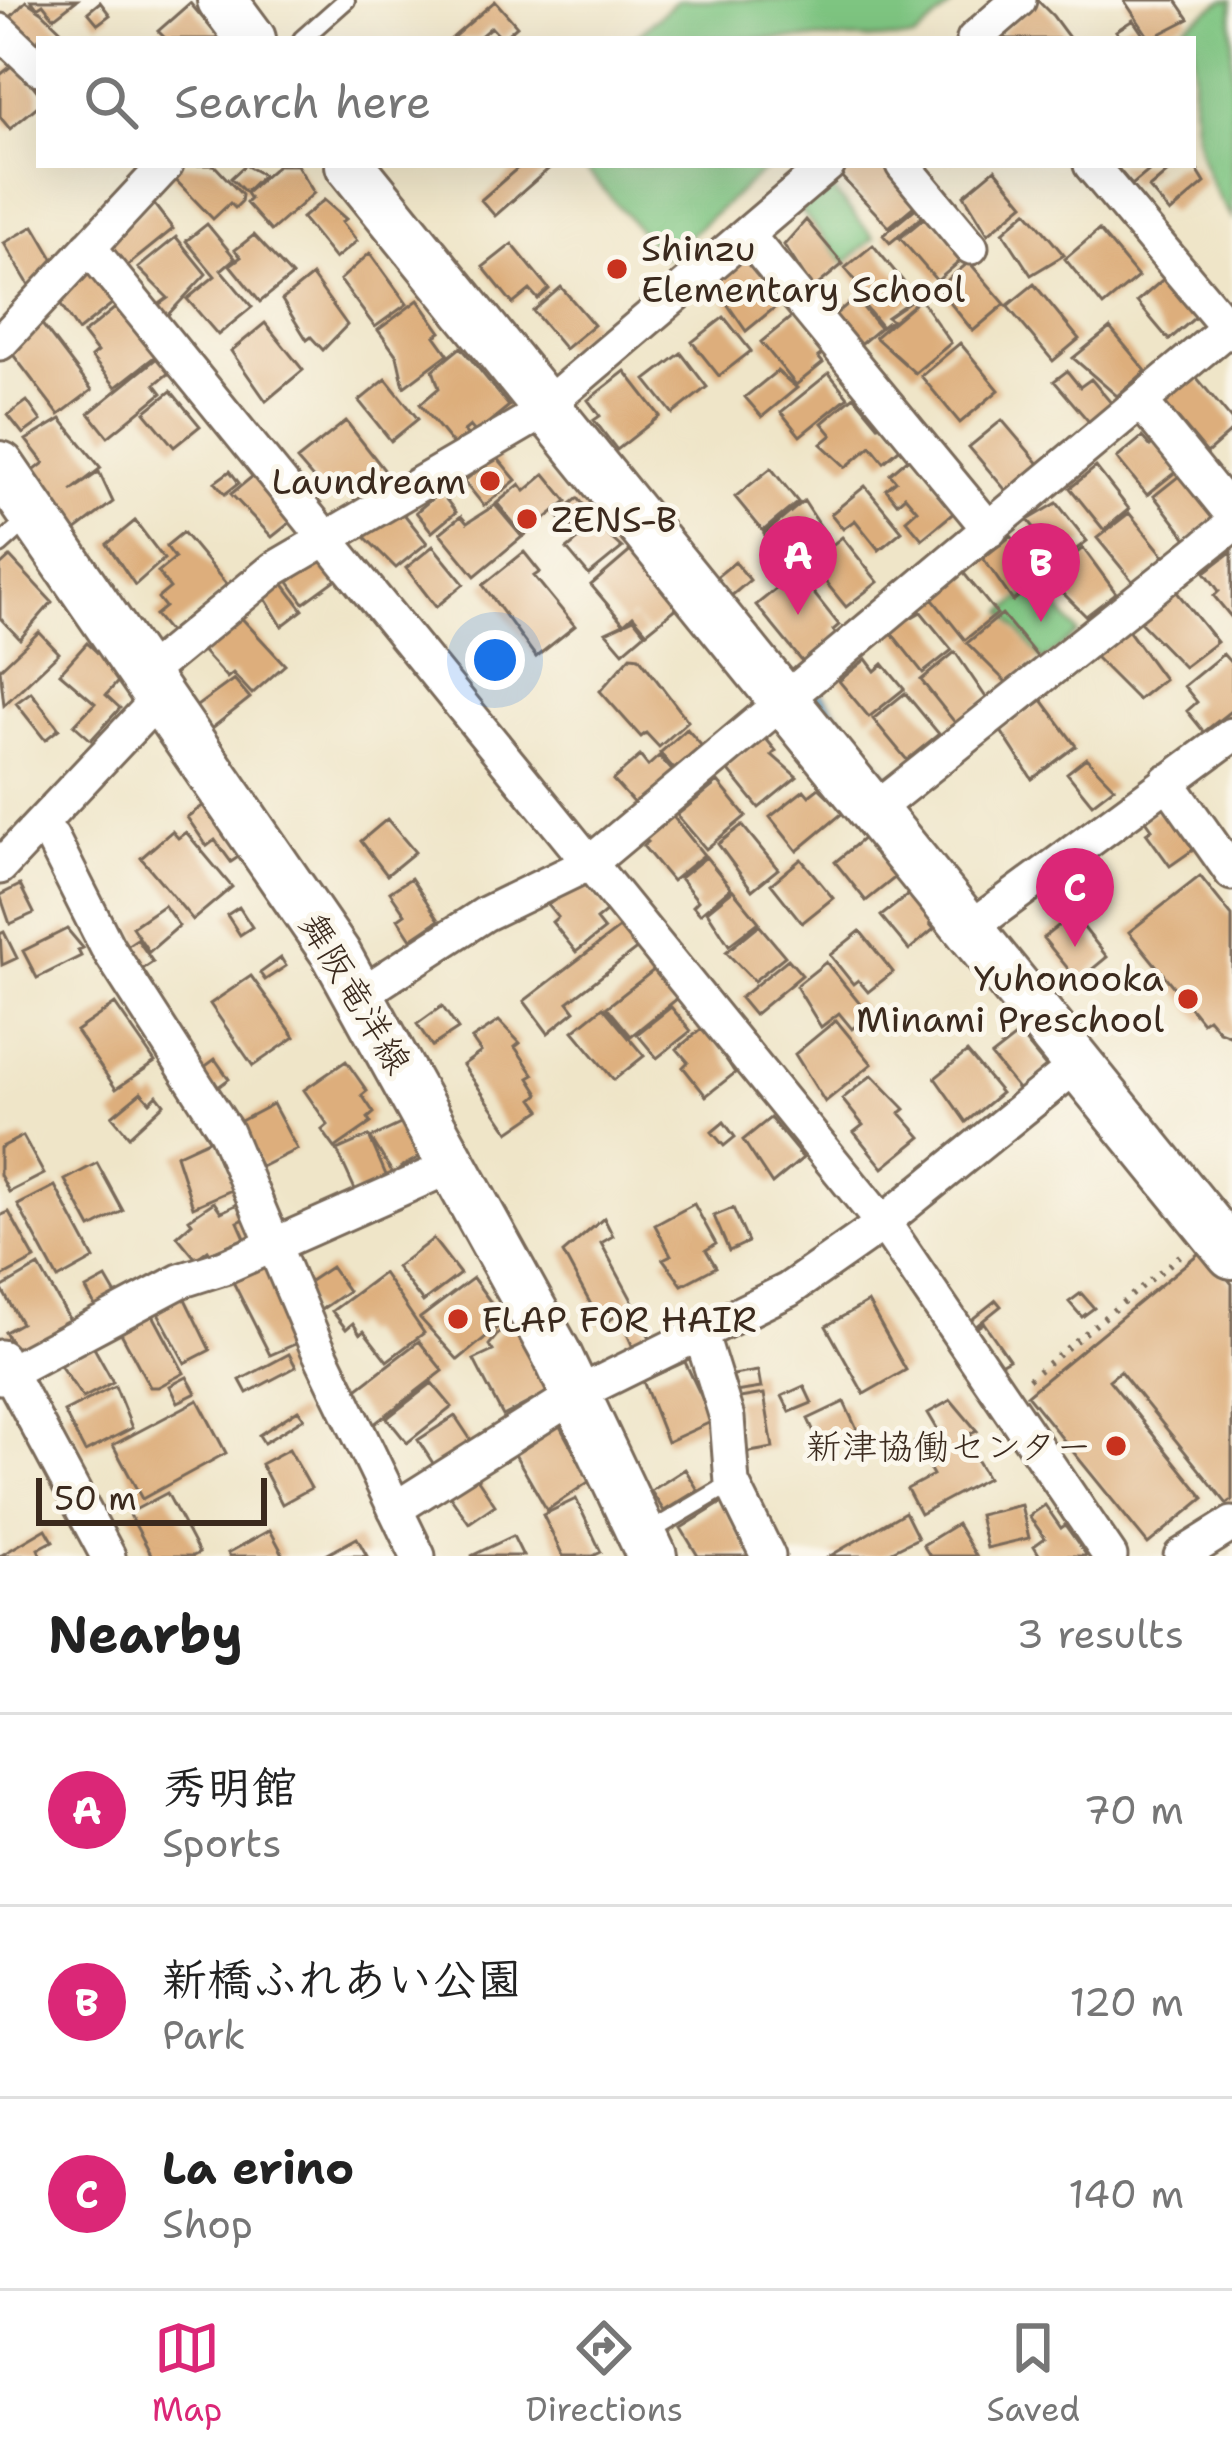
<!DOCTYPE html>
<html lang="en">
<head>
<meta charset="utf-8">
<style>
	body { margin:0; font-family:"Shantell Sans","Klee One",sans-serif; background:#f2f2f2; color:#222 }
	.scale { position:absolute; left:36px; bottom:30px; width:231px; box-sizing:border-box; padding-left:12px; border:6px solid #3b2a1e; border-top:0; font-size:33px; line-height:42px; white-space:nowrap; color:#3b2a1e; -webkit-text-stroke:9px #fbf7ec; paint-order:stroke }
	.you { position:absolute; left:495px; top:660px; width:42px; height:42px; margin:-30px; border:9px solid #fff; border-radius:50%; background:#1a73e8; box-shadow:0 0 0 18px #1a73e833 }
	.badge { display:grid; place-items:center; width:78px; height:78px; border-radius:50%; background:#db2777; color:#fff; font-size:39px; font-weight:700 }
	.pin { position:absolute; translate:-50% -99px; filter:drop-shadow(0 3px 6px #0008) }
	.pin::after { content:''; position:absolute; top:63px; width:42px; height:36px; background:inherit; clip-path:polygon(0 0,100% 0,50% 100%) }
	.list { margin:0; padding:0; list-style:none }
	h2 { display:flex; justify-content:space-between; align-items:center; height:156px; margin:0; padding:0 48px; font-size:51px }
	h2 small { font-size:39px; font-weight:400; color:#767676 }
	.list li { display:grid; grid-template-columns:78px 1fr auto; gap:36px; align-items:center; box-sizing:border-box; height:192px; padding:0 48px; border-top:3px solid #e0e0e0 }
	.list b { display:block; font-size:45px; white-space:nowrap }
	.list p { margin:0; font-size:39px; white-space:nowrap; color:#767676 }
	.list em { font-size:39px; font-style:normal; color:#767676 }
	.icon { flex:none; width:66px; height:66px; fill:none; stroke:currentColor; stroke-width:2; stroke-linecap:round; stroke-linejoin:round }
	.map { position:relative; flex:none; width:1232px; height:1556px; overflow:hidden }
	.search { position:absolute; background:#fff; box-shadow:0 12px 48px #0002; left:36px; right:36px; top:36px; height:132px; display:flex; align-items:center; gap:30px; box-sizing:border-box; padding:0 42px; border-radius:0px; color:#767676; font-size:45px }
	.sheet { height:732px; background:#fff }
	nav { display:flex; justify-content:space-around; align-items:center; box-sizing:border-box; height:168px; border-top:3px solid #e0e0e0; background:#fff; font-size:33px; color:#767676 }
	nav a { display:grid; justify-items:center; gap:6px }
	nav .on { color:#db2777 }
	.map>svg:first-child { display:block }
	.green { fill:#7ec581; stroke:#5c7850; stroke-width:3 }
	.water { fill:#52a3cd; stroke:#466676; stroke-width:3 }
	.building { fill:#ddae7c }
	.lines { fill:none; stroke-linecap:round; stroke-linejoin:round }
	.lane-casing { stroke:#7a6b5a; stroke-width:22 }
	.street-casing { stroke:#7a6b5a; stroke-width:39 }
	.secondary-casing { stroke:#7a6b5a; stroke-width:54 }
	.path { stroke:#7a6b5a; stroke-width:6; stroke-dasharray:3 9; stroke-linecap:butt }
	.lane { stroke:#fff; stroke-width:16 }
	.street { stroke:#fff; stroke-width:33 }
	.secondary { stroke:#fff; stroke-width:48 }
	.poi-dot { fill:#c8321e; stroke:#fbf7ec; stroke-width:4.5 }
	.labels { text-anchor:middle; stroke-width:10; stroke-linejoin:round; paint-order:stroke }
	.poi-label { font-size:36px; fill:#3b2a1e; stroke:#fbf7ec; text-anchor:start }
	.street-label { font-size:36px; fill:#3b2a1e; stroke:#fbf7ec }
</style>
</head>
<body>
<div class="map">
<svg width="1232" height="1556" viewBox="0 0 1232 1556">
	<rect width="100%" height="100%" fill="#fbf7ec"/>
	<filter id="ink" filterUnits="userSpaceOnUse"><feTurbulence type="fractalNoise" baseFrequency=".00833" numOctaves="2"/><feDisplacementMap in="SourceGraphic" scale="24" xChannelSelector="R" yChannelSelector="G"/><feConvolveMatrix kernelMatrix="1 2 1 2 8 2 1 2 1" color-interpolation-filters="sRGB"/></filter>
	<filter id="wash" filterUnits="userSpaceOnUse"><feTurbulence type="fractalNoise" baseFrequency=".004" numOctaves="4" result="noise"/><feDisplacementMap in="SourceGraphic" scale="48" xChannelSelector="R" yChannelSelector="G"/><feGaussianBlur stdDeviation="2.7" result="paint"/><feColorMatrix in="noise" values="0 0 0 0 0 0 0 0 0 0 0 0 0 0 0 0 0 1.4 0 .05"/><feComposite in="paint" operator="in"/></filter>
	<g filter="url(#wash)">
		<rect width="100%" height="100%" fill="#efe5c8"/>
		<path class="green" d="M678,0H958L914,39H633Z
			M1224,0H1232V218C1188,156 1193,113 1193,39H1164Z
			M582,165H770L664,258Z
			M826,182L874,238L845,263L798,207Z
			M1039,584L1078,633L1043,661L1004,612Z"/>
		<path class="water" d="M819,689L891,779L884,784L812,696Z"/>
		<g id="blocks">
			<path class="building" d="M31,0H77L54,18L43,4L37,8Z
				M1037,0L1053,16L1070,39H1007L1001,32Z
				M1124,0H1176L1189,19L1150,39Z
				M26,1L42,12L70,39H39V50L5,23Z
				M495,1L517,26L502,39L491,27L477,39H451Z
				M100,2L110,15L98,24L88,12Z
				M190,3L216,34L221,30L228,39H166L158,31Z
				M1133,20L1146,39H1121L1116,31Z
				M15,63L39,93V105L10,129L0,117V75Z
				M177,165H214L242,195L241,202L235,208L230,203L213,219L169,173Z
				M245,165L263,175L245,192L231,178Z
				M278,165H297L314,193L271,231L246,203L250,199L246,193Z
				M521,165H553L495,216L481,200Z
				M850,165H885L914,206L889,227L839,174Z
				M1115,165H1156L1132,185Z
				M1176,165H1194L1205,183L1170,213L1149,188Z
				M995,169L1024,204L988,234L964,195Z
				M324,200L346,219L342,222L357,241L335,259L302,218Z
				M153,203L173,229L126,267L105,242Z
				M917,207L924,215L890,243L883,235Z
				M1027,211L1064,255L1031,275L1003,232Z
				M929,214L965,257L937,281L900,238Z
				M806,220L843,264L813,289L784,245Z
				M207,224L235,258L221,270L252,307L218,335L187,299L215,276L186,241Z
				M34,226L58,267L29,285L4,243Z
				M1099,230L1138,277L1103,306L1065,259Z
				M254,235L292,276L260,302L230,265L241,257L235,250Z
				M176,237L206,274L164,319L154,308L168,298L138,268Z
				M512,244L549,289L538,299L530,290L513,304L483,267Z
				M873,245L916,297L887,317L891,320L882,327L861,302L868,296L845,268Z
				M370,253L407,304L375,327L340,280Z
				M748,256L784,300L746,331L714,285Z
				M969,262L1005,304L973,331L938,288Z
				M90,265L118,299L78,331L56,298Z
				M312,276L347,325L323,350L311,337L307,340L282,300Z
				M1167,276L1199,314L1169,340L1137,302Z
				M1034,284L1079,339L1053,361L1007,306Z
				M561,287L594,325L565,349L533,311Z
				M855,298L880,328L856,348L831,318Z
				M920,299L951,343L915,373L875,337Z
				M418,300L441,332L435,336L448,354L404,387L397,356L378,330Z
				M120,304L138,334L144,329L162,351L116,387L91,357L97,352L83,334Z
				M796,313L827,350L818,357L823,363L796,385L761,342Z
				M724,317L751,351L719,376L692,342Z
				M41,323L92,390L59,415L8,348Z
				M265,323L303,370L266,401L231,351Z
				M1110,328L1146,371L1117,396L1073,358Z
				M960,343L999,390L960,423L921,376Z
				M461,347L509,406L476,433L470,426L464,431L469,437L456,448L420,404L439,388L433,370Z
				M163,353L175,368L155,384L162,393L108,437L89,413Z
				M681,353L707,387L673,414L646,380Z
				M625,371L660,416L617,450L594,420L600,416L588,400Z
				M777,371L797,388L762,417L745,397Z
				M1067,371L1080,387L1091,379L1112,404L1090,423L1054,381Z
				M1192,372L1232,420V431L1207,453L1161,398Z
				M829,373L848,397L800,436L781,412Z
				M386,379L418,419L391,441L359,401Z
				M171,391L200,426L174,447L145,412Z
				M854,396L878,425L885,420L905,444L884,462L871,446L846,467L821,444L832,435L822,423Z
				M27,401L41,421L23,434L8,415Z
				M61,419L101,468L71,491L99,472L113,502L75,531L31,473L44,463L26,440Z
				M1002,420L1041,466L1008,493L969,447Z
				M346,421L389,476L357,502L338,478L323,490L297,460Z
				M1142,437L1150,446L1155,441L1178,470L1147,495L1117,458Z
				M496,456L516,480L484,506L464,481Z
				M911,456L956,511L922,539L906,520L917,510L905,496L897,503L886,489L896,481L890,474Z
				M1096,467L1129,509L1104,530L1070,488Z
				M771,468L798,502L763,531L735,497Z
				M230,471L239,483L225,494L215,482Z
				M259,471L297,517L272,537L231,494Z
				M1184,472L1219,516L1188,540L1154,496Z
				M545,474L567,501L524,536L497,503L520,484L525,491Z
				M865,486L902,531L879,550L855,520L843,529L831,514Z
				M440,492L456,512L432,532L416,512Z
				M578,498L590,513L569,530L557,515Z
				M804,501L830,541L785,578L768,557L777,550L764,534Z
				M1057,503L1087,541L1061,561L1028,520Z
				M495,505L522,537L475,576L440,533L461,516L467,523Z
				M400,509L427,543L396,568L363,535Z
				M1129,513L1165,557L1133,582L1097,538Z
				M135,521L164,559L135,585L107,544Z
				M596,525L622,548L589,575L567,549Z
				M183,532L227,585L169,632L155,615L165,607L158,598L170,588L158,572L175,558L166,546Z
				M1011,536L1044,576L1013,601L983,558Z
				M842,537L878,582L846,607L810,563Z
				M433,546L464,584L436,607L406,568Z
				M634,548L678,607L647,632L633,616L624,624L591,585Z
				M1083,548L1116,593L1086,616L1047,577Z
				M1232,551V618L1214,596L1219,591L1205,572Z
				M524,552L540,572L534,576L575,626L536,657L483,585Z
				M325,555L341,576L304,603L289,582Z
				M10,557L52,602L20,639L0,618V566Z
				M735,562L750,580L730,597L715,578Z
				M962,571L997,614L965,640L930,596Z
				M797,572L839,625L833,630L837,636L806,666L756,605Z
				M280,579L303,610L282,626L262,593Z
				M1176,591L1217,642L1184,667L1139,621Z
				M235,611L285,665L252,694L233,673L227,678L197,645Z
				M921,612L952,650L923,673L889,630Z
				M1002,614L1039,659L1008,684L967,643Z
				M634,619L645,633L623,652L606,632Z
				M1125,626L1164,679L1138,700L1091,653Z
				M39,632L59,653L4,705L0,669Z
				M87,643L123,676L106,695L120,708L91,740L74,725L95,703L60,673Z
				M955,652L987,699L956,724L921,680Z
				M1223,654L1232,664V710L1204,732L1187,711L1197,702L1184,686Z
				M631,656L639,657L688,721L659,747L646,733L641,737L600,691Z
				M866,659L875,671L883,664L904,689L869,717L839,681Z
				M234,679L250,698L211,729L194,708Z
				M31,692L59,729L45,740L16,703Z
				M905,693L939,734L907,760L873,719Z
				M1042,700L1076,746L1032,779L1001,731Z
				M687,729L708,753L681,777L660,753Z
				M763,735L776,751L772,755L797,777L759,808L725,766Z
				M640,756L648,766L659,756L677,776L639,809L613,780Z
				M1086,758L1114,787L1092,804L1067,773Z
				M718,782L746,816L706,849L677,815Z
				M819,788L844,812L797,851L770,817L804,790L809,796Z
				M211,800L247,851L231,862L215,840L207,846L187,817Z
				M1169,802L1200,845L1170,866L1146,833L1152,829L1145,819Z
				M671,814L704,855L672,881L643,846L648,842L643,837Z
				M387,819L415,852L387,875L361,841Z
				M742,825L778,869L752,890L718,844Z
				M172,831L178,838L186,832L232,887L193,920L141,858Z
				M865,837L897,876L866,901L835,862Z
				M706,857L731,888L700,914L693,906L698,901L680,878Z
				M801,859L833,898L802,923L771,884Z
				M1200,876L1232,916V1036L1219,1031L1208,1018L1202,1022L1129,932Z
				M411,878L439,920L411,939L398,919L405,914L390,892Z
				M581,879L607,911L596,920L604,930L576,952L552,922L558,917L548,905Z
				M20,885L34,913L10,924L0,895Z
				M733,890L759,922L729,945L707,911Z
				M913,891L937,919L930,924L934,929L909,950L881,916Z
				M164,905L179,926L149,952L132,927Z
				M239,907L252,927L240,935L227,915Z
				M1073,914L1107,957L1078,981L1043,938Z
				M626,923L643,944L568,1002L575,1011L548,1033L524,1001Z
				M759,925L785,956L754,981L726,952Z
				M67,929L83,948L78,950L81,956L37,978L23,951Z
				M860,931L893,972L868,992L858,980L853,984L830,955Z
				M4,932L17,958L2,965L0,934Z
				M137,939L153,962L138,972L122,949Z
				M281,958L286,966L265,980L260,973Z
				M788,959L802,975L754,1015L740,998Z
				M826,962L869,1015L852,1029L839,1013L821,1027L796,986Z
				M660,965L683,994L631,1036L607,1007Z
				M251,976L295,1037L253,1066L210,1004Z
				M115,1004L155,1062L116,1089L76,1031Z
				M442,1006L458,1029L432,1046L417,1024Z
				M603,1007L644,1056L614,1080L573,1031Z
				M671,1007L691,1031L657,1058L637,1034Z
				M836,1020L872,1064L825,1102L795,1054Z
				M499,1021L520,1043L515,1047L534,1075L529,1078L539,1094L533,1099L541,1110L509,1132L463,1065L481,1052L472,1039Z
				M705,1026L735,1073L706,1096L683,1067L688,1062L677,1049Z
				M1019,1034L1047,1068L1019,1090L991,1056Z
				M967,1052L1001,1093L966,1122L935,1078Z
				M215,1059L229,1079L210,1093L196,1073Z
				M346,1061L367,1091L362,1095L374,1113L368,1118L371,1123L335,1148L322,1130L328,1125L304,1090Z
				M872,1075L905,1109L900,1113L921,1137L883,1168L854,1132L863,1125L842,1099Z
				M141,1092L150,1102L157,1095L164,1104L129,1136L112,1116Z
				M273,1104L297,1149L261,1167L237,1123Z
				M770,1118L803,1158L772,1184L743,1140Z
				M405,1122L423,1155L401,1167L405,1175L397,1180L371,1138Z
				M724,1122L735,1137L724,1146L712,1132Z
				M23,1136L44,1174L9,1192L0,1175V1148Z
				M369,1136L389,1182L358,1196L337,1150Z
				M213,1138L236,1188L193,1207L176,1155Z
				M97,1163L123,1211L91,1228L65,1180Z
				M55,1186L94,1259L58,1279L18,1205Z
				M214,1202L221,1212L240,1203L247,1218L238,1222L245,1238L210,1253L208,1250L196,1259L177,1236L192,1223L189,1219Z
				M694,1204L716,1244L706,1250L716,1267L682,1285L663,1259L671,1255L655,1225Z
				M733,1208L748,1242L729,1251L714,1216Z
				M9,1212L35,1259L0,1278V1216Z
				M604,1218L613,1236L601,1243L634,1304L602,1325L563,1253Z
				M433,1239L460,1274L423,1302L396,1267Z
				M1204,1249L1232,1284V1500L1227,1504L1120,1371L1109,1380L1204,1498L1148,1544L1027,1395Z
				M271,1261L302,1341L270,1355L231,1278Z
				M39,1266L72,1324L18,1355L5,1332L21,1323L1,1288Z
				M331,1267L348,1291L315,1314L301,1287Z
				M383,1273L424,1333L387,1361L364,1331L360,1334L353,1323L346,1329L332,1311Z
				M106,1278L117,1297L96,1308L86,1289Z
				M473,1278L500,1315L493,1320L498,1327L458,1360L420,1318Z
				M1081,1293L1094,1308L1082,1317L1069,1302Z
				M183,1295L210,1350L185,1363L156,1309Z
				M996,1300L1001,1306L975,1327L970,1321Z
				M868,1302L906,1370L864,1394L826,1326Z
				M153,1315L184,1373L158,1387H150L121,1333Z
				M519,1321L554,1389L503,1416L474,1360L493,1351L489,1345L501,1330Z
				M642,1321L653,1344L635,1352L625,1329Z
				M984,1323L1009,1359L1000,1364L976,1328Z
				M419,1341L443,1371L373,1425L349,1395Z
				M93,1346L113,1382L83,1398L59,1364Z
				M289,1354L296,1367L247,1393L240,1380Z
				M685,1362L713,1421L667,1442L643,1381Z
				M758,1371L761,1388L735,1392L733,1375Z
				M187,1377L196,1393L178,1402L170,1386Z
				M432,1383L452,1407L407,1443L387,1418Z
				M115,1386L132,1428L85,1452L64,1412Z
				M804,1386L812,1403L790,1412L782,1396Z
				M764,1394L773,1448L744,1453L734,1399Z
				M198,1400L226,1453L142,1499L113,1445Z
				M951,1400L977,1431L970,1434L976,1444L964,1451L967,1457L973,1454L987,1478L920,1514L907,1489L933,1475L915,1442L938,1430L928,1413Z
				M844,1402L858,1432L822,1449L808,1419Z
				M298,1410L304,1418L264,1443L259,1435Z
				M455,1416L477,1449L440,1474L418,1440Z
				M557,1421L590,1481L547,1510L513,1451Z
				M289,1449L311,1488L282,1504L261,1464Z
				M685,1469L698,1490L664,1511L651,1491Z
				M474,1474L495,1505L469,1523L448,1493Z
				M167,1493L199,1553L193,1556H152L129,1513Z
				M576,1499L601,1552L593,1556H563L543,1515Z
				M723,1502L732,1523L752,1556H698L681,1528Z
				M1021,1505L1029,1538L987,1548L979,1515Z
				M1045,1505L1061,1528L1065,1525L1087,1556H1040L1034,1546L1045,1538L1029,1516Z
				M905,1512L918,1538L882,1556H830Z
				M957,1524L976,1556H930L923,1545Z
				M46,1529L53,1541L38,1549L41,1556H0Z
				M270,1530L284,1556H230L228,1553Z
				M513,1536L523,1556H471Z
				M357,1538L367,1556H324Z"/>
		</g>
	</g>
	<g filter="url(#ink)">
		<use href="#blocks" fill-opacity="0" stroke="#7a6b5a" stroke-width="3"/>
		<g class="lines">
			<g class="lane-casing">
				<path id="lane" d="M302,39L346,0
					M0,545L29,519
					M646,1534L732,1483"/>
			</g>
			<g class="street-casing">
				<path id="street" d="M0,31L39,68
					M974,39L1019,0
					M903,165L971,247
					M1091,165L1232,333
					M747,235L990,530
					M89,247L892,1235L1110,1556
					M0,343L166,165
					M1141,402L1232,514
					M146,674L274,569L529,420L828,165
					M1167,781L1232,873
					M873,811L1232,525
					M38,827L52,838L107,947L226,1132L316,1345L418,1556
					M0,867L161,696
					M969,929L1232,735
					M360,995L485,914L590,863L1228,328
					M701,1335L727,1418L732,1483L768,1556
					M1,1357L108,1556
					M0,1377L180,1281L224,1267L454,1165
					M395,1509L577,1394L788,1290L871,1232L1078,1064
					M1181,1556L1232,1524"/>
			</g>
			<g class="secondary-casing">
				<path id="secondary" d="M222,0L251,39
					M350,165L1232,1254
					M0,466L336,954L556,1353L652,1556"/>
			</g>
			<path class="path" d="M1029,1379L1181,1255"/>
			<use href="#lane" class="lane"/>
			<use href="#street" class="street"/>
			<use href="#secondary" class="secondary"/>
		</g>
	</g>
	<g class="poi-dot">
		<circle cx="617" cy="269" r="12"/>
		<circle cx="490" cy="481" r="12"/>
		<circle cx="527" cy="519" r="12"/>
		<circle cx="1188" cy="999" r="12"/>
		<circle cx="458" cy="1319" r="12"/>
		<circle cx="1116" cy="1446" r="12"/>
	</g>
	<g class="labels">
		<g class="poi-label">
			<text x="641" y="261">Shinzu<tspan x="641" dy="41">Elementary School</tspan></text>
			<text x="466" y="494" text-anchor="end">Laundream</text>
			<text x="551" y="532">ZENS-B</text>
			<text x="1164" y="991" text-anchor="end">Yuhonooka<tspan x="1164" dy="41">Minami Preschool</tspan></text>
			<text x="482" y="1332">FLAP FOR HAIR</text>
			<text x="1092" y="1459" text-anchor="end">新津協働センター</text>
		</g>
		<g class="street-label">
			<text transform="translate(356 993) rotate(59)" y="13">舞阪竜洋線</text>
		</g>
	</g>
</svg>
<div class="scale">50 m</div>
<div class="you"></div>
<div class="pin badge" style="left:798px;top:615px">A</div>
<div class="pin badge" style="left:1041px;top:622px">B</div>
<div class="pin badge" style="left:1075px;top:947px">C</div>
<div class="search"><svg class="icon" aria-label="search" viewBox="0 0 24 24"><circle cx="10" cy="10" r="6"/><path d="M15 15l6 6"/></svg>Search here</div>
</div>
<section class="sheet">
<h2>Nearby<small>3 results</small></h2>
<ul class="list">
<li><span class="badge">A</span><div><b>秀明館</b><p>Sports</p></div><em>70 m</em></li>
<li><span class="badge">B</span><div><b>新橋ふれあい公園</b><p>Park</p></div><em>120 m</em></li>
<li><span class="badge">C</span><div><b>La erino</b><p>Shop</p></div><em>140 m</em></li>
</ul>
</section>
<nav>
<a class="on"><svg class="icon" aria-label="map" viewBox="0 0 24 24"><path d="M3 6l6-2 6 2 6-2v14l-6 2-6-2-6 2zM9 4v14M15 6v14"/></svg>Map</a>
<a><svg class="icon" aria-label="directions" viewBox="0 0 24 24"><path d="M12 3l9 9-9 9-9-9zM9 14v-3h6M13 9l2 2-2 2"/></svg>Directions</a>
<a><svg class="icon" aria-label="saved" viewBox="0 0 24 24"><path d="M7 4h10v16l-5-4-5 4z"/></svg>Saved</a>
</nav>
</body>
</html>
